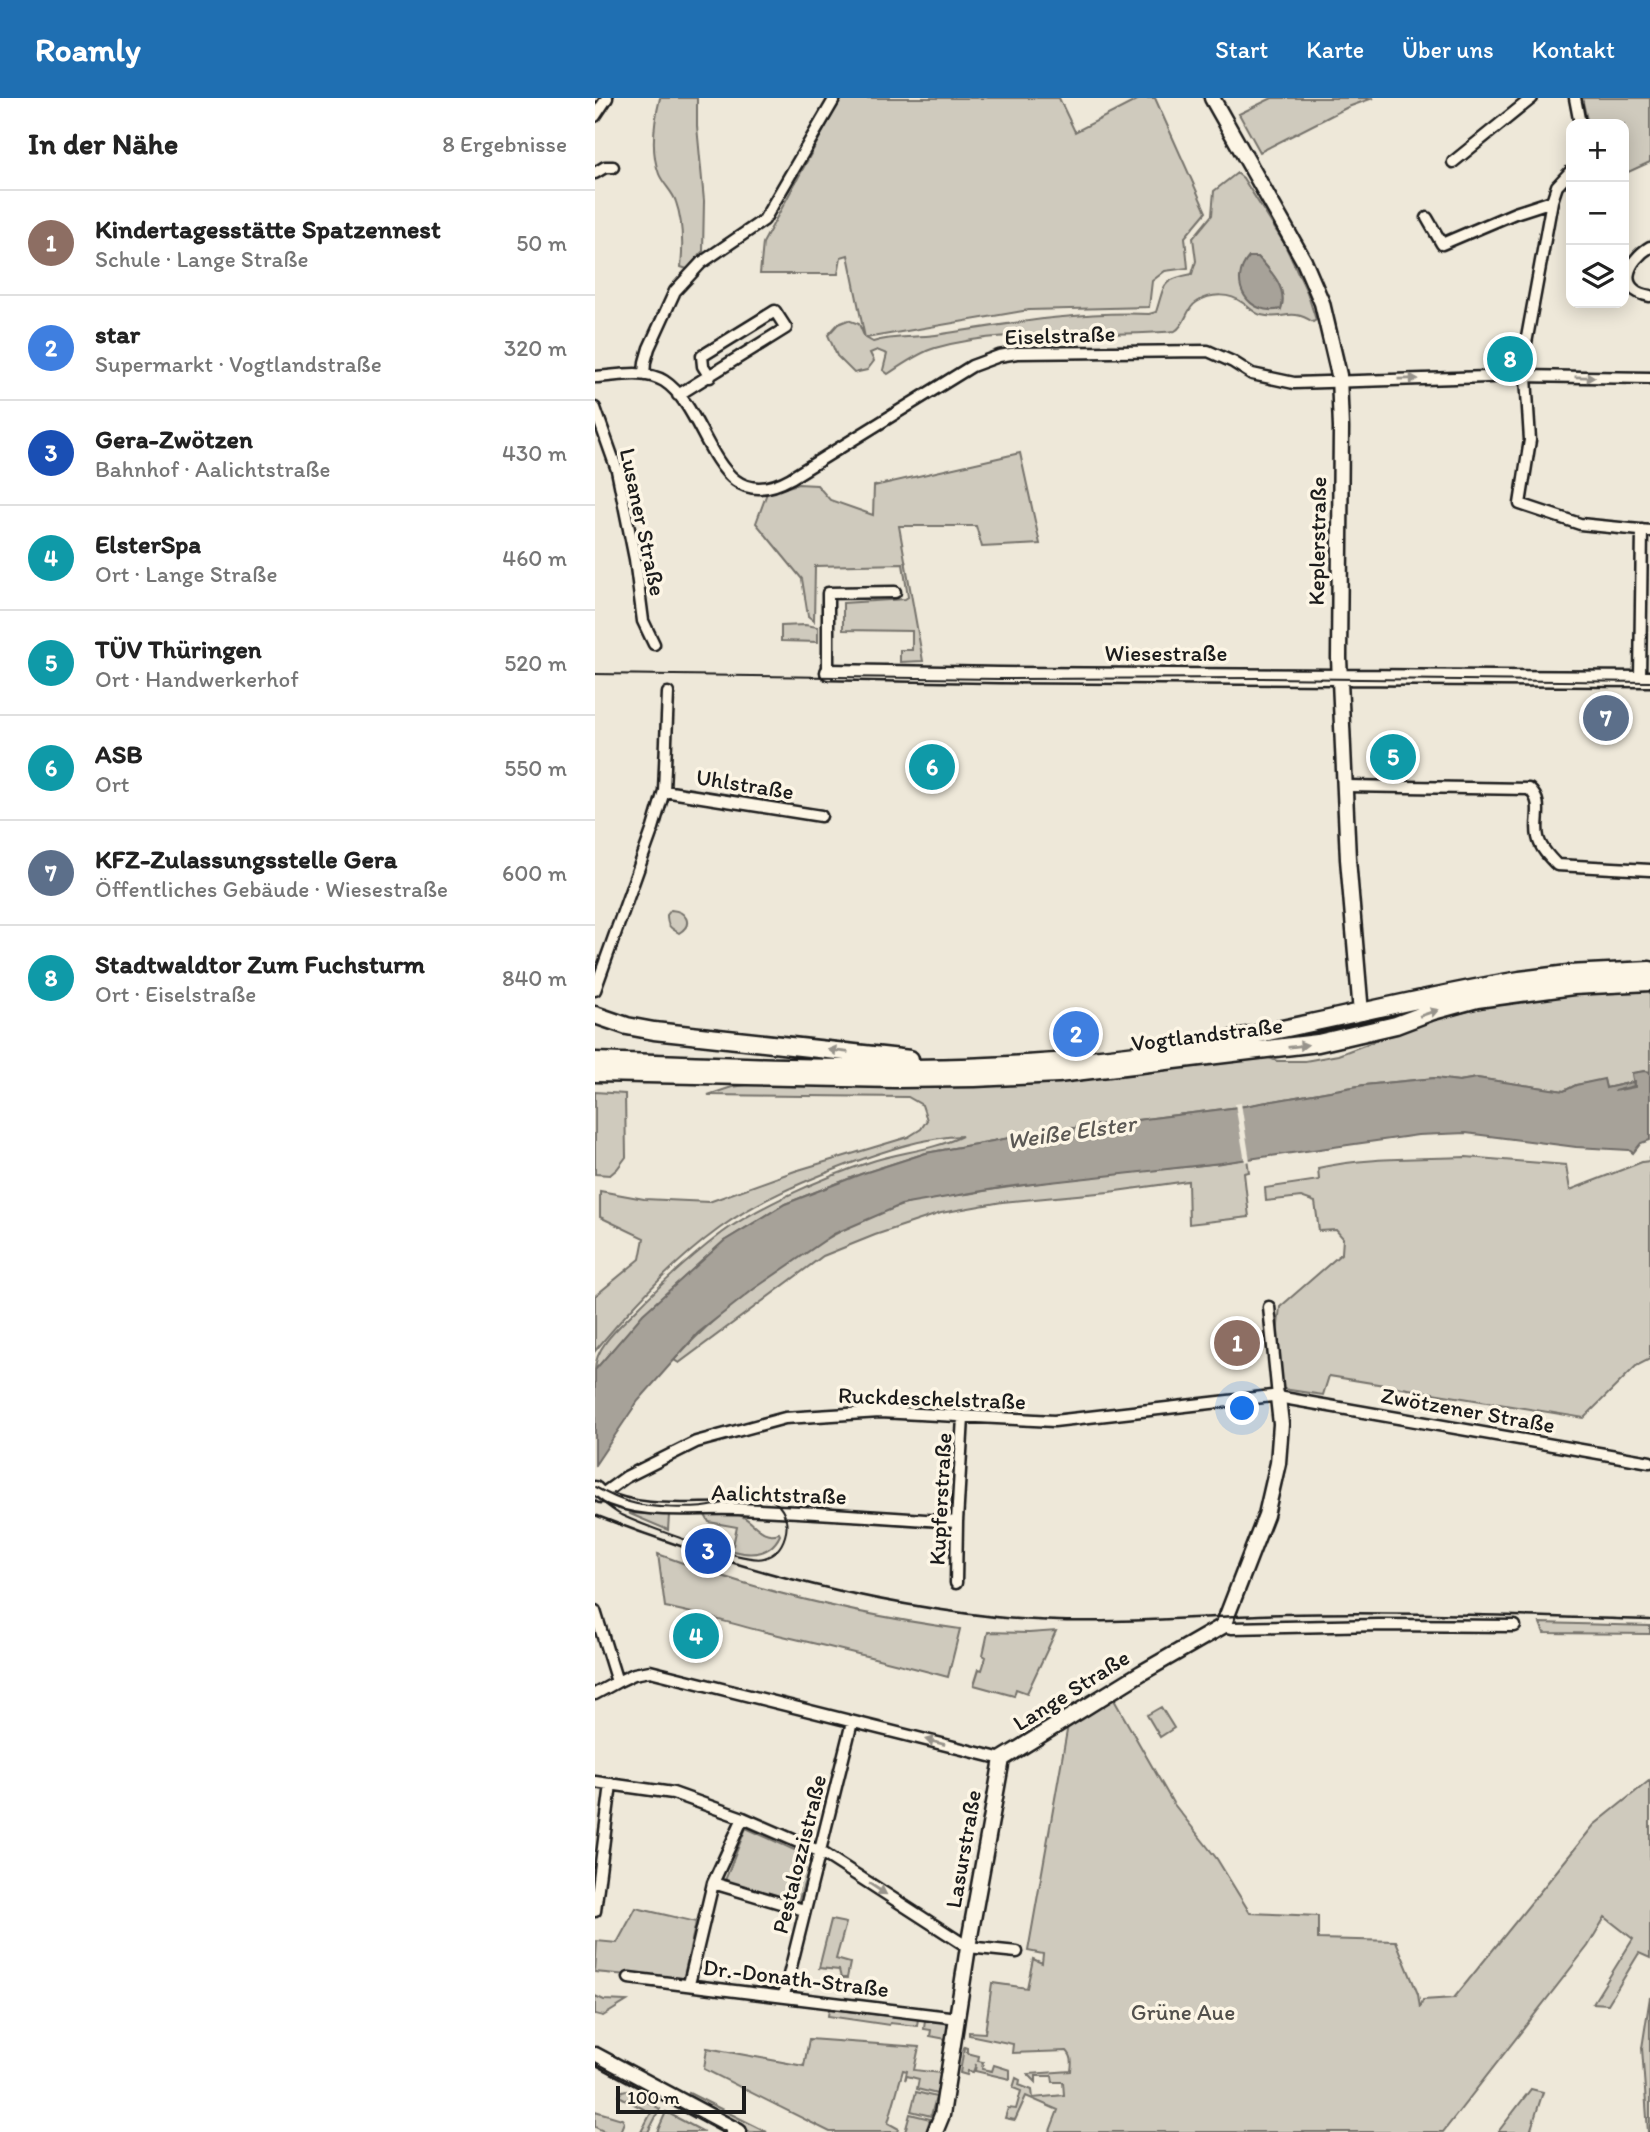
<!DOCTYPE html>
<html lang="de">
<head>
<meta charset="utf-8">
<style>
	body { margin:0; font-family:Itim,sans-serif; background:#f6f6f6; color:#222 }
	.controls { position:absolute; right:21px; top:21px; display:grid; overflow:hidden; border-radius:14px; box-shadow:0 4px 18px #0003 }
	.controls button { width:63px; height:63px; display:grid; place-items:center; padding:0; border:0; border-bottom:2px solid #e0e0e0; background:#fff; color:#222; font:35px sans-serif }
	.scale { position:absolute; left:21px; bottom:18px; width:130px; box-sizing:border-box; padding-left:7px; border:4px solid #1c1c1c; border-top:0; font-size:19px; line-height:24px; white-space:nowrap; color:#1c1c1c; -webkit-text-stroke:5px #fcf5e5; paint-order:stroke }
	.you { position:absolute; left:648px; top:1311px; width:24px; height:24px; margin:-18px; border:5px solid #fff; border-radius:50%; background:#1a73e8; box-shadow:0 0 0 10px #1a73e833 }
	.badge { display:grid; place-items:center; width:46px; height:46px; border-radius:50%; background:#1f6fb2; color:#fff; font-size:23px; font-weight:700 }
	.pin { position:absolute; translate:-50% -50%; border:4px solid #fff; box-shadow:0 2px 7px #0006 }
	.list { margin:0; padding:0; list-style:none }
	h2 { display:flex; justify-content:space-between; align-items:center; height:91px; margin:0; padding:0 28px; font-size:30px }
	h2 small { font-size:23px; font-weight:400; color:#767676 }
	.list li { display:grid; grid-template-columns:46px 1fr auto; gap:21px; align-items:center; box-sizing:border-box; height:105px; padding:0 28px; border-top:2px solid #e0e0e0 }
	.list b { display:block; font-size:26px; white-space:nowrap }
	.list p { margin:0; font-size:23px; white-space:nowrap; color:#767676 }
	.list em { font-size:23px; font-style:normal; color:#767676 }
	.icon { flex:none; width:38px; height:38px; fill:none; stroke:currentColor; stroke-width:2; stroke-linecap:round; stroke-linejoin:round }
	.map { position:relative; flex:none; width:1055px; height:2034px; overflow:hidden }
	header { display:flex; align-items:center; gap:42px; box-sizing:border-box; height:98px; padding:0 35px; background:#1f6fb2; color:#fff }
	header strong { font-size:33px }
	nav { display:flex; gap:38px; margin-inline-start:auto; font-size:24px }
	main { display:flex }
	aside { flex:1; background:#fff }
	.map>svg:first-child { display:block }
	.green { fill:#cfcabd; stroke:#76736c; stroke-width:2; fill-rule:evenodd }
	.water { fill:#a7a299; stroke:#6f6c67; stroke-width:2 }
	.pier { fill:#eee8d9 }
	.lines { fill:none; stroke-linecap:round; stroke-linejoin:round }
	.stream { stroke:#6f6c67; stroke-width:2.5 }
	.street-casing { stroke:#1c1c1c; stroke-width:15 }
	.secondary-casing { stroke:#1c1c1c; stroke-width:19 }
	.primary-casing { stroke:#1c1c1c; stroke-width:21 }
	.street { stroke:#fcf5e5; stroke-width:10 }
	.secondary { stroke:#fcf5e5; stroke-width:14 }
	.primary { stroke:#fcf5e5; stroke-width:16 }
	.tram { stroke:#1c1c1c; stroke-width:2 }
	.rail { stroke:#1c1c1c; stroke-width:2.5 }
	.oneway { fill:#97938b }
	.labels { text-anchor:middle; stroke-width:7; stroke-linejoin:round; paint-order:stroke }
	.street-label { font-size:23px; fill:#1c1c1c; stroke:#fcf5e5 }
	.park-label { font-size:23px; fill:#52504c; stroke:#fcf5e5 }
	.water-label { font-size:24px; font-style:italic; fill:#5b5854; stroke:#fcf5e5 }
</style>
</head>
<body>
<header>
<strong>Roamly</strong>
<nav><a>Start</a><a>Karte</a><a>Über uns</a><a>Kontakt</a></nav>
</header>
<main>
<aside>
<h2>In der Nähe<small>8 Ergebnisse</small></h2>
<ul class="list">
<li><span class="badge" style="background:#8d6e63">1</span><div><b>Kindertagesstätte Spatzennest</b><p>Schule · Lange Straße</p></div><em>50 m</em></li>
<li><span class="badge" style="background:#3f7fe0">2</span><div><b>star</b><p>Supermarkt · Vogtlandstraße</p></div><em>320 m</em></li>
<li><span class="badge" style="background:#1a4fb4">3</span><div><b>Gera-Zwötzen</b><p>Bahnhof · Aalichtstraße</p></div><em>430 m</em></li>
<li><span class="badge" style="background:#0f9aa8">4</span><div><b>ElsterSpa</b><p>Ort · Lange Straße</p></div><em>460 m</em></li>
<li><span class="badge" style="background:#0f9aa8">5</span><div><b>TÜV Thüringen</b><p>Ort · Handwerkerhof</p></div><em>520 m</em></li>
<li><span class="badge" style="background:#0f9aa8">6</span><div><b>ASB</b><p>Ort</p></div><em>550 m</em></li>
<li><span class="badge" style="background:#5c6f8a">7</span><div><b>KFZ-Zulassungsstelle Gera</b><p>Öffentliches Gebäude · Wiesestraße</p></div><em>600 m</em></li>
<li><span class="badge" style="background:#0f9aa8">8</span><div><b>Stadtwaldtor Zum Fuchsturm</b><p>Ort · Eiselstraße</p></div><em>840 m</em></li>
</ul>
</aside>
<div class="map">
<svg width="1055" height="2034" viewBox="0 0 1055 2034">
	<rect width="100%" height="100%" fill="#eee8d9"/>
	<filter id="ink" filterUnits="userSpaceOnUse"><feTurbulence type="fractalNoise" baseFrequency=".0143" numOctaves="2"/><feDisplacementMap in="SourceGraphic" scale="14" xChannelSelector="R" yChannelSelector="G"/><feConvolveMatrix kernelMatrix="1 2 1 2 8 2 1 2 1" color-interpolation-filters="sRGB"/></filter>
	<g filter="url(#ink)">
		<path class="green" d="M65,0H102V28L109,103L108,153L92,171L86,169C88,149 88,124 81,104C78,94 68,86 64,76C55,52 59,24 65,0Z
			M246,0H464L480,34L546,0H560L611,114L590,139L593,170L570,173L557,183L554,209L434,212L271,240L278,244C298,237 319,240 341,237C412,226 482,213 554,216L561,214C570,186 566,182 597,176L601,163L598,140L617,117L619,93L642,75L648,80L689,145L712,194L721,222L718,224C695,209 688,223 666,217C659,215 654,209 648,205C635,195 616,195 602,204C590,211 592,226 580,233C503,241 414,228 340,250C323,255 307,267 293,276L288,272L292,256L282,252L275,255L279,263L272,272L259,275L242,258L233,237L243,226L253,222L264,226L270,240L253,157L246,159L243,176H165L168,145ZM663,159C676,173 693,191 686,211Z
			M677,0H778L753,9L665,54L644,16Z
			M987,0H1055V64L1029,76V26H993Z
			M425,355L445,446L387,449L381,428H304L328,563L305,564V552H317V533L248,532V505L310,501L313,499L308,466L220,468L219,523L213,518L207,481L161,425L172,395L203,386L222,387L235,402L278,417L279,388Z
			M210,527L223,529V544L186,543V528Z
			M76,812C91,813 99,826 84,835C75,830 72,828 72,817Z
			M1055,892V974L1050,973L1037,975L1039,984L1011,990L1009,982L981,987L969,993L882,980L864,983L840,980L769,987L644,1009L448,1034L331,1055L266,1076L190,1106L129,1143L49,1216L0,1272C0,1249 24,1229 40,1213C67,1185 97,1158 127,1135C164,1108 232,1078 275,1064C305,1054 339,1052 367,1038C330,1039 289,1053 254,1066C210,1083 163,1102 125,1130C78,1164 37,1208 0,1253V1198L45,1161L49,1140L5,1119V1093L49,1101L114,1104L200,1073L313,1039L326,1031L332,1022L327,1007L313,999L113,997L137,989L159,986L326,988L462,982L529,976L642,960L669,958L682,963H710L743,957L833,923L882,911L987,893Z
			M0,994L30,996L31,1059L22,1071L15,1077L0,1076Z
			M871,1059L971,1067L975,1092L1047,1064L1055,1063V1261L1041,1268L989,1320L734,1278L728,1297L688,1291L681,1245L685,1209L747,1155L748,1140L741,1132L724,1133L720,1104L706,1099L671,1103L670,1090L724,1082L723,1070C771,1059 822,1061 871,1059Z
			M652,1060L654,1074L649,1075L654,1119L594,1126L593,1083L514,1094L407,1104L346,1115L280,1137L228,1158L84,1265L79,1262C133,1202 228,1132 305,1108C328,1100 354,1099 378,1095C460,1081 543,1074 626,1065Z
			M33,1415L74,1417L73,1432Z
			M117,1415C125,1415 137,1414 145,1417C160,1424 166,1441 184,1435L185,1437C172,1465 141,1455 118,1447L119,1444L138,1447L142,1429L114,1424L110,1417Z
			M63,1456C161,1493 262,1517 365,1531L353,1579C294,1563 235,1549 175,1535C140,1527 106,1516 70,1509Z
			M945,1525L1055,1528V1536L949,1535Z
			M461,1533L432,1595L421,1591L419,1598L379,1587L384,1571L387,1572L391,1559L388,1557L393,1534L434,1535Z
			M518,1600L578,1705L622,1761L655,1815L723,1818V1841L801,1843L823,1896L825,1910L828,1902L859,1900L999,1727L1055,1682V1860L1044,1855L1013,1906L998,1905L1038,1841L1010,1819L993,1848L848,2034H457L455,2033L463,2012L431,1998L420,2022L410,2020L413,2010L421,2011L426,1993L418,1990L421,1980L425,1982L424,1987L437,1992L438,2000L469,1997L468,1984H458L457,1978H441V1984L433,1976L476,1973C477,1966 478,1959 472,1953L417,1955L418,1946L374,1937V1934L390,1935L397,1885L432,1890L438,1861L447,1865L448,1856L433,1853L473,1627Z
			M566,1609L579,1630L565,1639L552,1617Z
			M151,1730L217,1760L202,1808L129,1785Z
			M41,1810L101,1824L88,1882L0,1874L2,1843L22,1845Z
			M236,1822L251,1825L241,1861L255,1865L252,1880H246L244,1872L224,1870Z
			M0,1898L9,1902L32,1903L8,1918L0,1916Z
			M1055,1899V2034H1053L1047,1950Z
			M234,1911L323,1921L322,1928L295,1925L294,1927L233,1918Z
			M330,1922L353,1925L351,1941L335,1938L336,1932L329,1931Z
			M214,1941L324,1949L319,1972L346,1975L342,1996L322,1991L324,1981L312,1978L310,1982L312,1973L308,1972L293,2025L304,2031L303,2034H235L109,1971L112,1950L209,1968Z
			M369,1949L372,1950V1955L384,1958L383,1963L388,1964L387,1971L397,1973L399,1967L415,1972V1981L380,1973L381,1966L378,1974L373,1973L372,1977L365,1975Z
			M936,1991L948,1994L935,2034H903Z
			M31,1992L65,2011L53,2034H46L56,2015L24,1998L27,1993Z
			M321,1994L341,1999L336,2018L316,2013Z
			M94,1995L172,2034H155L92,2000Z
			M0,2013L27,2021L29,2024L25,2034H10L0,2029Z
			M71,2014L109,2034H62Z
			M315,2016L335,2021L331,2034H310Z"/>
		<path class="water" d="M654,159H663C676,173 693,191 686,211C653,219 632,184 654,159Z
			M1050,973L1055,974V1042L1046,1045L1038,1055L1034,1052L981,1049L871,1035L823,1037L626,1065L411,1089L306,1107L239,1136L159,1191L103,1235L43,1303L0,1367V1272L48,1216L129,1143L190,1106L266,1076L331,1055L448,1034L644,1009L769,987L840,980L864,983L882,980L969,993L981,987L1009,981L1011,990L1038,984L1039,988L1019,993L1040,989V983H1038L1037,975Z"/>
		<path class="pier" d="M646,1005L655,1063L650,1064L640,1006Z"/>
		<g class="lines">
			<path class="stream" d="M1054,1060L1055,1061"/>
			<g class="street-casing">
				<path id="street" d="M980,0L985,26
					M0,18L12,0
					M858,64L937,0
					M0,75L10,69H18
					M832,120L847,146L920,115L957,103
					M1055,149C1033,162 1020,192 1055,198
					M49,277L50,264L54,250L80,193L106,165L169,122L240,0
					M925,278L957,103L962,88L976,73
					M0,279C21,278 50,271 69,283C116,313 118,424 196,380L377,268L404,258L422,255L613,253L638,264L657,276L699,285L925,278L1055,280
					M931,279L935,342L925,406L985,426L1055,433
					M83,297L191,230L180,213L107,258L108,268L115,279
					M0,310L22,372L40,461L48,523L59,546
					M233,574V495L300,494
					M1045,581L1047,432
					M751,688L934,691C950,705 939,722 943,739C945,750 955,760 962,767L1055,772
					M69,693L226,718
					M0,892L58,730L69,693L73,595
					M674,1209L683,1299
					M362,1424C289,1419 216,1414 143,1411C98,1409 47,1418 6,1397L31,1379L101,1344L190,1320L285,1314L459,1323L677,1298L1055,1364
					M361,1485L362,1424L368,1319
					M0,1513L22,1584L0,1596
					M628,1528L637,1530L784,1527L920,1528
					M22,1584L39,1576L55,1573L407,1661
					M0,1684L78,1695L148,1720L226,1754L373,1849L422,1854
					M118,1785L209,1812
					M0,1813L16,1686
					M34,1880L362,1920
					M94,1886L118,1785L148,1720
					M189,1897L257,1624"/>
			</g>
			<g class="secondary-casing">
				<path id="secondary" d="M617,0L709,163L727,205L744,277L746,330L744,560L753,761L766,915
					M233,574L405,577L1055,581
					M0,1391L6,1397
					M0,1957L144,2034
					M340,2034L347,2017L373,1849L407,1661L546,1575L628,1528L671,1417L683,1365L686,1326L683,1299"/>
			</g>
			<g class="primary-casing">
				<path id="primary" d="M0,917L32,928L59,933L315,961
					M0,963C198,970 401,980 598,948C708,930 816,900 925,882L973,876L1055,872
					M0,975L301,981L380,980L463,976L723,945L801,927L838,913L882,901L978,888L1055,884"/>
			</g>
			<use href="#street" class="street"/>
			<use href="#secondary" class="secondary"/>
			<use href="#primary" class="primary"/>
			<path class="tram" d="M0,576L405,581L667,580L1055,584
				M0,1389C11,1395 22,1401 34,1404C53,1410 100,1412 120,1407C135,1404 150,1393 166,1397C184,1401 196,1419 190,1438C187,1448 180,1457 169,1460C150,1466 48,1427 26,1417C17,1412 9,1405 0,1398
				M0,1964L131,2034"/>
			<path class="rail" d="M0,1417C128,1467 263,1504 400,1519C496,1529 594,1519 690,1516C811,1513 933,1519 1055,1522"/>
		</g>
		<defs><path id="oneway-solid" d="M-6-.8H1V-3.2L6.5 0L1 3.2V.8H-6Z" transform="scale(1.75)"/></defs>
		<g class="oneway">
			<use href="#oneway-solid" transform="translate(990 279) rotate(1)"/>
			<use href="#oneway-solid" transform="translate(813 281) rotate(-1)"/>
			<use href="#oneway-solid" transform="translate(834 915) rotate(-19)"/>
			<use href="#oneway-solid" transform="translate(703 948) rotate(-7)"/>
			<use href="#oneway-solid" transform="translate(243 953) rotate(-173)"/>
			<use href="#oneway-solid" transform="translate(340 1644) rotate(-166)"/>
			<use href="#oneway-solid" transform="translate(283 1791) rotate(33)"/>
		</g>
	</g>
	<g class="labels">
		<g class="street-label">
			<text transform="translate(465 237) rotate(-2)" y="8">Eiselstraße</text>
			<text transform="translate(48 424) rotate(78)" y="8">Lusaner Straße</text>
			<text transform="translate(722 443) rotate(-89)" y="8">Keplerstraße</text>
			<text x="571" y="563">Wiesestraße</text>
			<text transform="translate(150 686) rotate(9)" y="8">Uhlstraße</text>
			<text transform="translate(612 936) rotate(-7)" y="8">Vogtlandstraße</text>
			<text transform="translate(337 1300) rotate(2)" y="8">Ruckdeschelstraße</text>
			<text transform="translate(873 1312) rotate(10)" y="8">Zwötzener Straße</text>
			<text transform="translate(184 1396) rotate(2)" y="8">Aalichtstraße</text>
			<text transform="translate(345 1401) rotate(-87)" y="8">Kupferstraße</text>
			<text transform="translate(476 1592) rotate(-32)" y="8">Lange Straße</text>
			<text transform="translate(368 1751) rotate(-80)" y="8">Lasurstraße</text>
			<text transform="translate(204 1756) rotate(-76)" y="8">Pestalozzistraße</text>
			<text transform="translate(201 1880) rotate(7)" y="8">Dr.-Donath-Straße</text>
		</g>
		<g class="park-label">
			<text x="588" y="1922">Grüne Aue</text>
		</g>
		<g class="water-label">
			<text transform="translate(476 1034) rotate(-8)" y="8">Weiße Elster</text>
		</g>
	</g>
</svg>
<div class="controls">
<button>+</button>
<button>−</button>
<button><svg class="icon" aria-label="layers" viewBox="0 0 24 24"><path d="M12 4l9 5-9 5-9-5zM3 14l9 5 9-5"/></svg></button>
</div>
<div class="scale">100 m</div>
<div class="you"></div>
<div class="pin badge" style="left:642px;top:1245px;background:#8d6e63">1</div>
<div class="pin badge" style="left:481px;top:936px;background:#3f7fe0">2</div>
<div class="pin badge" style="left:113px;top:1453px;background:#1a4fb4">3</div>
<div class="pin badge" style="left:101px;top:1538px;background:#0f9aa8">4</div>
<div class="pin badge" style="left:798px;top:659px;background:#0f9aa8">5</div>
<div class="pin badge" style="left:337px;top:669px;background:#0f9aa8">6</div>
<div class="pin badge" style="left:1011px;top:620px;background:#5c6f8a">7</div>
<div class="pin badge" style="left:915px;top:261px;background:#0f9aa8">8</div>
</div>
</main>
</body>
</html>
